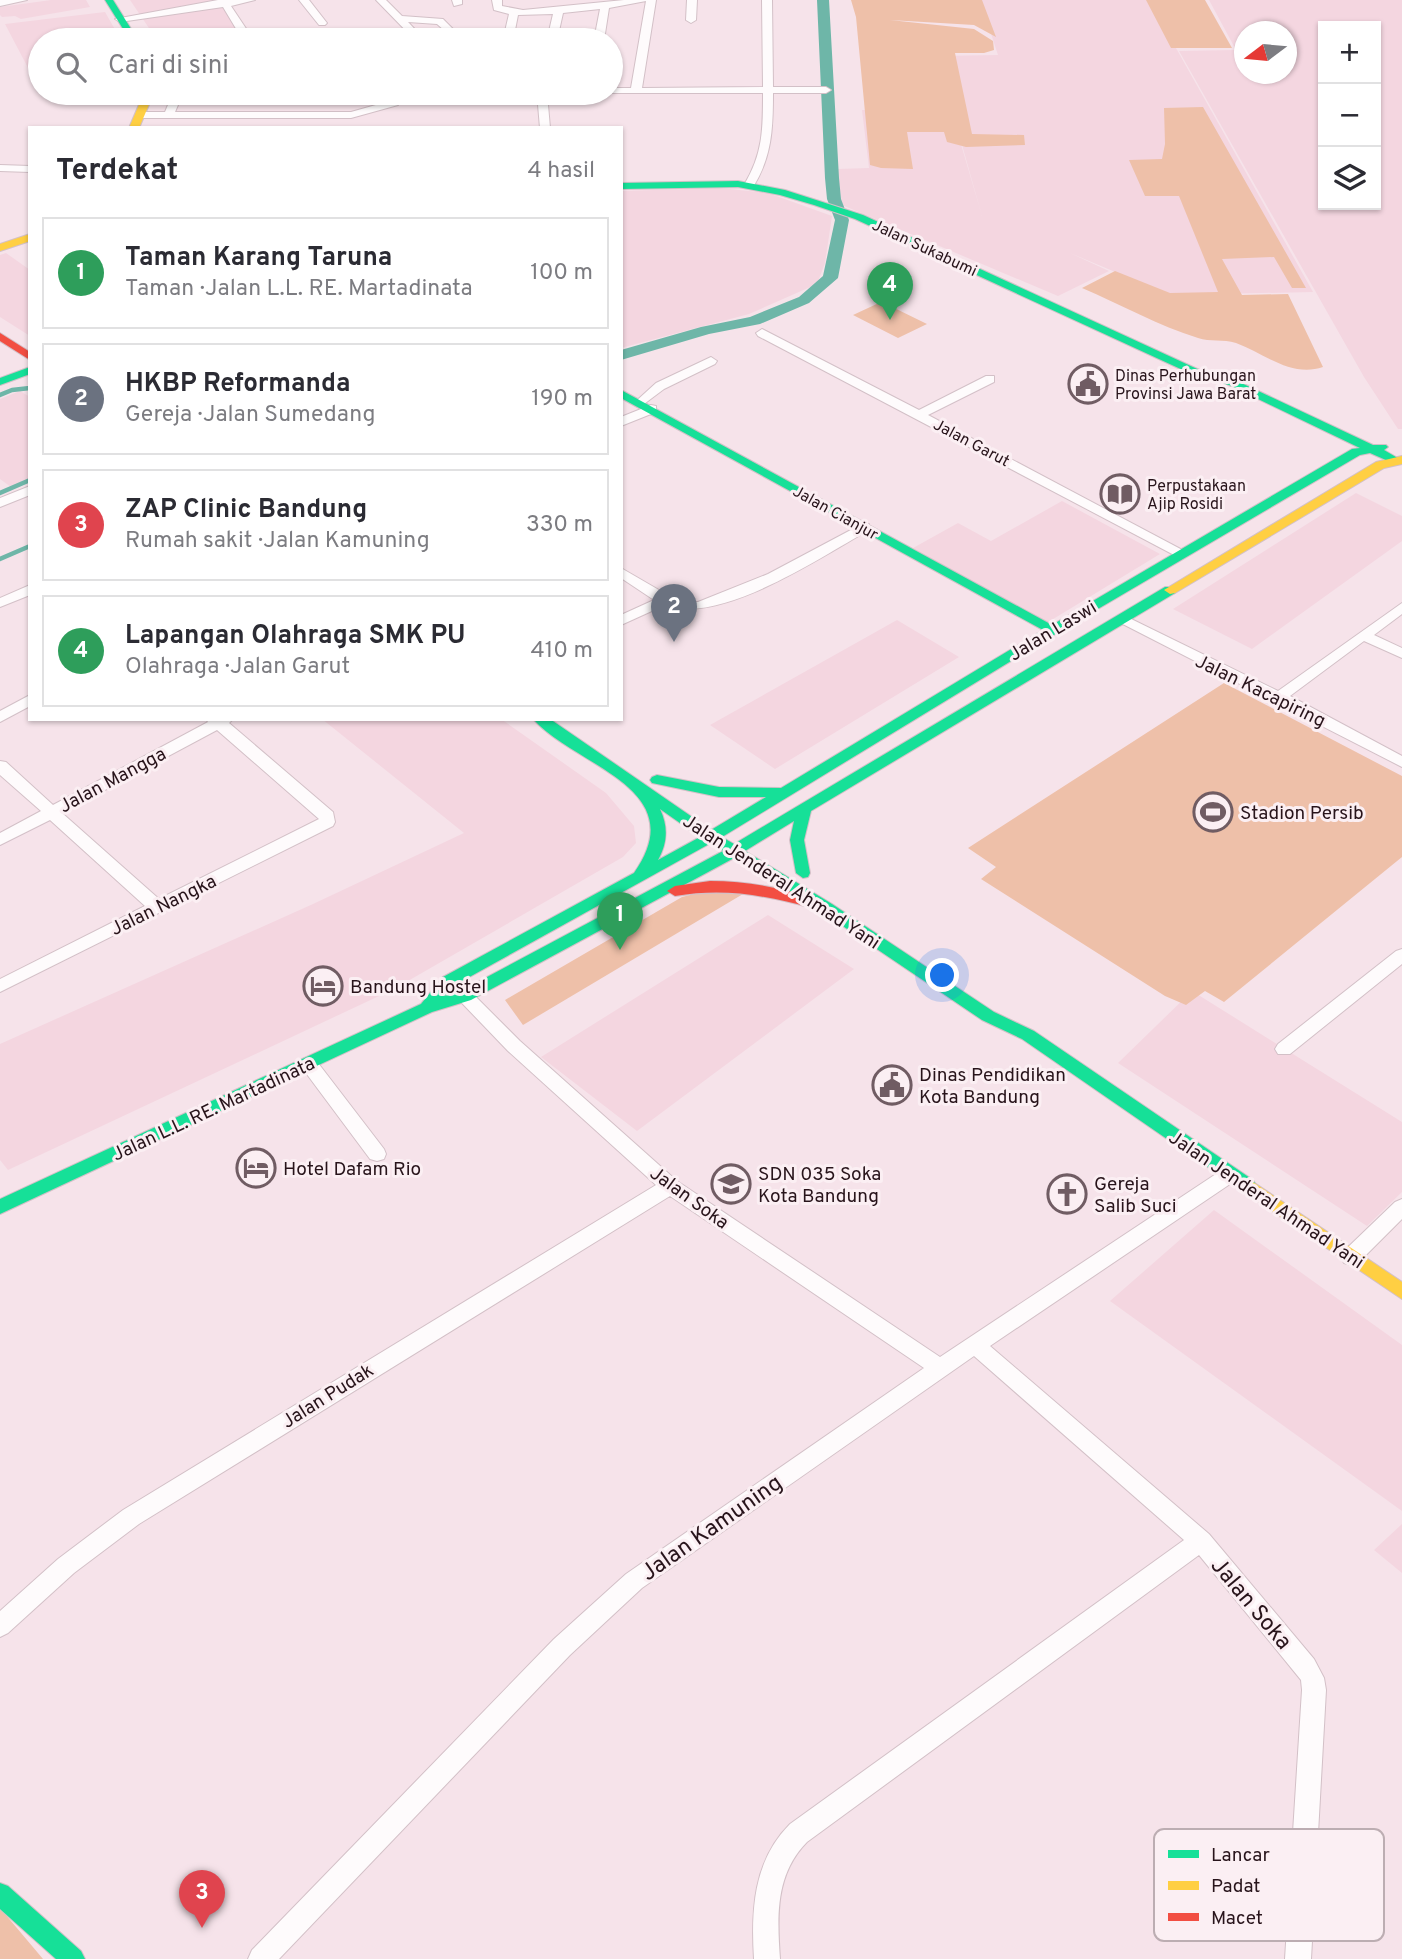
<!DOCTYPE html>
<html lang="id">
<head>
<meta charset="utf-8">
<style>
	body { margin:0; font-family:Overpass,sans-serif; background:#f7f7f7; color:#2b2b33 }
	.controls { position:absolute; right:21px; top:21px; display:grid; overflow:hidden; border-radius:0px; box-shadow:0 2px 5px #0004 }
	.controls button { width:63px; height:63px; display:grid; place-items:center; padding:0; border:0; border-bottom:2px solid #e1e1e2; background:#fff; color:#2b2b33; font:35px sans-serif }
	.compass { position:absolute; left:1234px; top:21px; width:63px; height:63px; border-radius:50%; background:#fff; box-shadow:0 2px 5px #0004; rotate:254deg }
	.you { position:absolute; left:943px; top:976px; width:24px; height:24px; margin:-18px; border:5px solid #fff; border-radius:50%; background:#1a73e8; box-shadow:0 0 0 10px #1a73e833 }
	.badge { display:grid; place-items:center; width:46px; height:46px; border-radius:50%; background:#705c63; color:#fff; font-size:23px; font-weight:700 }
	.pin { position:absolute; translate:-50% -58px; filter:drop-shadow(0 2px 4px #0008) }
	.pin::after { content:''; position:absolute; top:37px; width:24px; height:21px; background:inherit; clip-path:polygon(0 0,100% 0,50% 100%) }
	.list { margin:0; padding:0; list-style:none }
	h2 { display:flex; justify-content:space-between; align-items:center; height:91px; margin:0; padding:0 28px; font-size:30px }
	h2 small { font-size:23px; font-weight:400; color:#7c7c81 }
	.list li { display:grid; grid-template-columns:46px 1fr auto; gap:21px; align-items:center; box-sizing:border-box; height:112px; margin:0 14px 14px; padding:0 14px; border:2px solid #e1e1e2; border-radius:0px }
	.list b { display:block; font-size:26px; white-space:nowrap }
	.list p { margin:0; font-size:23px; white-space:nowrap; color:#7c7c81 }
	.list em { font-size:23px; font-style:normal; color:#7c7c81 }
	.icon { flex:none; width:38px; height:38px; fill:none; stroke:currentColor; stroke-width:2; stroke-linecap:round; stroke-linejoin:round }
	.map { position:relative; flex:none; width:1402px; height:1959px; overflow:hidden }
	.search { position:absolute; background:#fff; box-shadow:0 2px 5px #0004; left:28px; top:28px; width:595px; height:77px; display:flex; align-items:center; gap:18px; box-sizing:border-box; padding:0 24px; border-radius:38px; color:#7c7c81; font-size:26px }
	.panel { position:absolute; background:#fff; box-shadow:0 2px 5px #0004; left:28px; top:126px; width:595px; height:595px; border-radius:0px }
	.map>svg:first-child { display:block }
	.built { fill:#f4d6e0; fill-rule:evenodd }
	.green { fill:#eec0a9 }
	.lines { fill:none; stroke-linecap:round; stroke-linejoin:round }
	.stream { stroke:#6eb6a8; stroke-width:4.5 }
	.canal { fill:#6eb6a8; fill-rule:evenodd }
	.street-casing { stroke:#d3c0c7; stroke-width:2 }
	.fast-casing { stroke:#d3c0c7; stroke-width:2 }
	.slow-casing { stroke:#d3c0c7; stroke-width:2 }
	.jam-casing { stroke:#d3c0c7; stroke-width:2 }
	.street { fill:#fefbfc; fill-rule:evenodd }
	.fast { fill:#16e098; fill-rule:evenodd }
	.slow { fill:#ffcf43; fill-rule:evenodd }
	.jam { fill:#f24e42; fill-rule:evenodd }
	.labels { text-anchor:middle; stroke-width:6; stroke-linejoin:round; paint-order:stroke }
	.far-street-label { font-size:16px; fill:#28141b; stroke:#fbeff3 }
	.far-poi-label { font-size:16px; fill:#28141b; stroke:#fbeff3; text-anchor:start }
	.street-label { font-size:19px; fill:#28141b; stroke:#fbeff3 }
	.poi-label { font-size:19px; fill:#28141b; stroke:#fbeff3; text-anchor:start }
	.near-street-label { font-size:23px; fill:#28141b; stroke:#fbeff3 }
	.key { fill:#fbeff3; stroke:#bcadb2; stroke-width:2 }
	.key-label { font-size:19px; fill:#28141b }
</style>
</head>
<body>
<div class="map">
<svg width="1402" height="1959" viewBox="0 0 1402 1959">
	<rect width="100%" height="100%" fill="#f6e3ea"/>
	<path class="built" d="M51,0H86L90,7L21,19L15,16L2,17L0,15V7Z
		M130,0H223L249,35L213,40H157Z
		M980,0H1149L1313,292L1170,295L1070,253L1109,271L1058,296L842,205L837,169L869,168L862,110H951L982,216L937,56L998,55Z
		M1209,0H1402V429H1398L1364,377L1179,51L1236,50ZM1323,26H1376V205H1323ZM1244,32H1286V74H1244Z
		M105,12L121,40H40V85H37L5,24Z
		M719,188L768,193L832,216L825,263L817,284L749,314L621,348V191Z
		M6,253L30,270V336L0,317V255Z
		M20,391L30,397V478L11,487L0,479V399Z
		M1356,493L1402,516V541L1252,649L1173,609Z
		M1062,501L1160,554L1045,624L913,548L958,523L991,541Z
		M897,620L959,657L775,769L710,725Z
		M322,719H501L606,793L634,826L636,843L623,857L394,989L8,1170L0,1160V1044L313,904L464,833Z
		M768,915L854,969L637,1131L541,1057Z
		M1192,991L1402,1122V1192L1367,1226L1118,1063Z
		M1214,1210L1402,1345V1511L1110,1301Z
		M1402,1524V1573L1374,1550Z"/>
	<path class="green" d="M851,0H982L996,37L974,25L890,20L974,29L993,41L994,50L984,53H955L972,134L1024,135L1025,145L966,147L947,142L944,132H907L913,169L881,168L870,165L856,17Z
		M1146,0H1205L1232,48H1171Z
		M1203,107L1306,288H1292L1274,257L1222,259L1242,295L1288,294L1323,367C1291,378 1264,353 1236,343C1223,339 1210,342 1198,338C1159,326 1120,304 1082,288L1115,271L1170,293L1218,292L1179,196H1145L1129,160L1162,159L1165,144L1164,108Z
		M881,302H882L927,324L898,338L853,315Z
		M1224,683L1402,776V857L1224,1002L1205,991L1186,1005L1165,996L981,879L996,867L968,848Z
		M715,889L743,894L523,1025L505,1000L682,897Z
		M0,1908L43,1959H0Z"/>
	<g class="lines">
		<path class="stream" d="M0,395L12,390L30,388
			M0,493L30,480
			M0,559L30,546"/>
		<path class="canal" d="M817,0H829L839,178L841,199L849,220L838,278L809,303L760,324L709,334L621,360V350L701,327L750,317L799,297L823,276L835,220L827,199L825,178Z"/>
		<g class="street-casing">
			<path id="street" d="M0,0H27L0,6Z
				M218,0H255L231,6L249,33L247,35L222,40V36L238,32L223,7L120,22L115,19Z
				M299,0H309L327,23L325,25H319Z
				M376,0H386L402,16L443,19L455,31L446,40H436L445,31L437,24L408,22L425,40H415Z
				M452,0H462V4L454,6Z
				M492,0H502V6L523,10L624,0H656L642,88L763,87L762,0H772L773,87H826L831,90L826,93H773C773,128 772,157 753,187H745L744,185C763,154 763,129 763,93H607H611V88H631L646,1L609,8L604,40H594L600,9L563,13L557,40H547L553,14L518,15L513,40H503L509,14L494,10Z
				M687,0H697L696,20L691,23L686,20Z
				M173,93H183L175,112H351L390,101L395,93H405L398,105L351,118H140L135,115L140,112H165Z
				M453,93H463L456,100L451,97Z
				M537,93H547L550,128H540Z
				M0,165L30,166V172L0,171Z
				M762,329L919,410L986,376H994V382L928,415L1188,553L1186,556H1176L758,336L756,333Z
				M711,357L717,361L715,364L664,389L640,407L634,403L656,383Z
				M651,405L656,406V412L621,426V417Z
				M30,486V495L0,507V498Z
				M864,523L869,524V530C821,557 719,626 665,605L621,625V615L654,600L621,578V568L671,597L683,602H698L768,574Z
				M30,585V595L0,607V598Z
				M1402,603V614L1374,635L1402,648V658L1364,641L1290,696L1402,756V767L1113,619L1120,615L1125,616L1278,691Z
				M30,695V706L0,722V711Z
				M206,719H233L229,723L333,812L335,822L333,826L0,992V979L145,906L50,820L0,845V833L41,811L0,775V761L6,762L53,805L208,722ZM217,730L319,819L159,899L62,813Z
				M1402,949V964L1290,1054H1278L1275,1049L1278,1044L1396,951Z
				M465,990L471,992L520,1041L677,1181L940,1357L1222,1170L1229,1168L1236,1170L1239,1175L1236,1180L990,1346L1209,1534L1314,1659L1324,1678L1326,1690L1311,1959H1285L1302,1690L1301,1680L1199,1555L807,1842C775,1874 777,1917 780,1959H754C751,1911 753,1861 790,1824L1184,1540L974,1356L642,1588L570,1655L279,1959H248L252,1950L554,1639L626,1574L924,1368L670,1196L139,1524L74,1573L8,1633L0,1637V1611L58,1559L123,1510L656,1185L508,1051L459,1000L456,996L459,992Z
				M309,1057L315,1059L384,1149L386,1154L384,1159L377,1161L370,1159L303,1069L300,1064L303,1059Z
				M1402,1199V1219L1358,1263L1351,1265L1344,1263L1341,1257L1344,1251L1395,1202Z"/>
		</g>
		<g class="fast-casing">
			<path id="fast" d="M105,0H113L138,40H130Z
				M738,181L785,190L863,215L1206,373L1237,381L1373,445H1386L1388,447L1384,450L1401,460L1395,464L1370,453L1360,455L1057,633L722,837L734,844L1165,587H1175V593L811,811L804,840L810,873L808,877L803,878L796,873L790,840L794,821L745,851L832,904L994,1012L1034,1031L1253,1180L1256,1185L1253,1190H1241L1022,1039L982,1020L822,912L734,858L471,1000L432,1012L0,1214V1199L421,1004L443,977L634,873C694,788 576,767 533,719H550L711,830L766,797H719L652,783L650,780L652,777L657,775L719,787L781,788L1043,630L621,398V390L1052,625L1352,449L1360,448L1229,385L1198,377L855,219L814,205L780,195L738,187L621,189V183ZM660,809L700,837L658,860C668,842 668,826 660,809ZM711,843L723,851L459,992L445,996L455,985Z
				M30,367V374L0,385V378Z
				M0,1883L8,1886L81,1951L85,1959H56L0,1909Z"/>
		</g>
		<g class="slow-casing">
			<path id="slow" d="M144,93H154L139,128H129Z
				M30,234V241L0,251V244Z
				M1402,456V464L1384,468L1175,593L1170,594L1164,590L1376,462Z
				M1247,1178L1402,1282V1299L1241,1190L1238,1185L1241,1180Z"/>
		</g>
		<g class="jam-casing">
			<path id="jam" d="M0,333L30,352V360L0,341Z
				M710,881C748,881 782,888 817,899L820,903L812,908C765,895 724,888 675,896L667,891L675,886Z"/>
		</g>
		<use href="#street" class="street"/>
		<use href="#fast" class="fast"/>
		<use href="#slow" class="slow"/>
		<use href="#jam" class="jam"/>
	</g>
	<defs>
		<g id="civic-ring" transform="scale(2.0125)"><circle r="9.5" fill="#fbeff3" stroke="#705c63" stroke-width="1.5"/><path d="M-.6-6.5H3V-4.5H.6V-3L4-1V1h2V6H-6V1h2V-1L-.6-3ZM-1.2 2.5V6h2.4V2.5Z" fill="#705c63"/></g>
		<g id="library-ring" transform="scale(2.0125)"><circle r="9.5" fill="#fbeff3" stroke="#705c63" stroke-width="1.5"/><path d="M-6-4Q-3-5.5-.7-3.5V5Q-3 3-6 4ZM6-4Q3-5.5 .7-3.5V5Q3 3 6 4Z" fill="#705c63"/></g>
		<g id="stadium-ring" transform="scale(2.0125)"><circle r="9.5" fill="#fbeff3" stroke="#705c63" stroke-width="1.5"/><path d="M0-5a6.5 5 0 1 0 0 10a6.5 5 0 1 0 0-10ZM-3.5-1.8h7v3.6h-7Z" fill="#705c63"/></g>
		<g id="hotel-ring" transform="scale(2.0125)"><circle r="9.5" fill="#fbeff3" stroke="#705c63" stroke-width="1.5"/><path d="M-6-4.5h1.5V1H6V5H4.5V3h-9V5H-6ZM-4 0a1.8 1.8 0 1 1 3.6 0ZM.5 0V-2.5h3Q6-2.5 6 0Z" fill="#705c63"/></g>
		<g id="school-ring" transform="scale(2.0125)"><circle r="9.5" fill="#fbeff3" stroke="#705c63" stroke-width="1.5"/><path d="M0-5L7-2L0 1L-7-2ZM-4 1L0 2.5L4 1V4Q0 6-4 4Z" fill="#705c63"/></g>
		<g id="church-ring" transform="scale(2.0125)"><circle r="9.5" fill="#fbeff3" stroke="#705c63" stroke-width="1.5"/><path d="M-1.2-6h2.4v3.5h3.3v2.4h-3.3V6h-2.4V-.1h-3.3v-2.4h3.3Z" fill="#705c63"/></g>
	</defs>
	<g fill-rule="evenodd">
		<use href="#civic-ring" x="1088" y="384"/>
		<use href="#library-ring" x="1120" y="494"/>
		<use href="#stadium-ring" x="1213" y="812"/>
		<use href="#hotel-ring" x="323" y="986"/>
		<use href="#civic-ring" x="892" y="1085"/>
		<use href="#hotel-ring" x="256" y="1168"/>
		<use href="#school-ring" x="731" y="1184"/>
		<use href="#church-ring" x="1067" y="1194"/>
	</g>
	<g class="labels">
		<g class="far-street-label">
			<text transform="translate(925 247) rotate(25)" y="6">Jalan Sukabumi</text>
			<text transform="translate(972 442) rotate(28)" y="6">Jalan Garut</text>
			<text transform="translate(836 512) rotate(29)" y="6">Jalan Cianjur</text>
		</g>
		<g class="far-poi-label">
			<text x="1115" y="381">Dinas Perhubungan<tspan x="1115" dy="18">Provinsi Jawa Barat</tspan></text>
			<text x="1147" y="491">Perpustakaan<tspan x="1147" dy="18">Ajip Rosidi</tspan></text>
		</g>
		<g class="street-label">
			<text transform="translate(1052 630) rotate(-31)" y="7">Jalan Laswi</text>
			<text transform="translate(1261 690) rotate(26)" y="7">Jalan Kacapiring</text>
			<text transform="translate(112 779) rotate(-28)" y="7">Jalan Mangga</text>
			<text transform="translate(782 881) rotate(33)" y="7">Jalan Jenderal Ahmad Yani</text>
			<text transform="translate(163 904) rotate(-26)" y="7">Jalan Nangka</text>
			<text transform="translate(213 1108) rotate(-25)" y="7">Jalan L.L. RE. Martadinata</text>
			<text transform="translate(690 1197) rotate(36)" y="7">Jalan Soka</text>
			<text transform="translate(1267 1199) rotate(34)" y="7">Jalan Jenderal Ahmad Yani</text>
			<text transform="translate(327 1395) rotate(-32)" y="7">Jalan Pudak</text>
		</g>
		<g class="poi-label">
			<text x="1240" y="819">Stadion Persib</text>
			<text x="350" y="993">Bandung Hostel</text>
			<text x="919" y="1081">Dinas Pendidikan<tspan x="919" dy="22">Kota Bandung</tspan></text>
			<text x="283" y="1175">Hotel Dafam Rio</text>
			<text x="758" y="1180">SDN 035 Soka<tspan x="758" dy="22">Kota Bandung</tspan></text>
			<text x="1094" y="1190">Gereja<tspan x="1094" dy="22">Salib Suci</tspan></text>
		</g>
		<g class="near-street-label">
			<text transform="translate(711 1527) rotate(-35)" y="8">Jalan Kamuning</text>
			<text transform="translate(1252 1603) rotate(50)" y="8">Jalan Soka</text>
		</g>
	</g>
	<rect x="1154" y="1829" width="230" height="112" rx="10" class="key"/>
	<rect x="1168" y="1850" width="31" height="8" fill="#16e098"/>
	<rect x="1168" y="1881" width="31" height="9" fill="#ffcf43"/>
	<rect x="1168" y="1913" width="31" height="8" fill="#f24e42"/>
	<g class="key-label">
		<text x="1211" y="1861">Lancar</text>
		<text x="1211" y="1892">Padat</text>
		<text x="1211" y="1924">Macet</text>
	</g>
</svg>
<div class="controls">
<button>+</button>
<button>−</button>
<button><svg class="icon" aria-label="layers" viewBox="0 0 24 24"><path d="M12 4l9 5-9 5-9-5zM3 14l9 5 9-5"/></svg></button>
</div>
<svg class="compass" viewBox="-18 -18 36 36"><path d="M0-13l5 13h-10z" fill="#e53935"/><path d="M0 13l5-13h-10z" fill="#7c7c81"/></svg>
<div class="you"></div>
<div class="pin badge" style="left:620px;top:950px;background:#2e9e5b">1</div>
<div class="pin badge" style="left:674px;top:642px;background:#6b7280">2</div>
<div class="pin badge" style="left:202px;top:1928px;background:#e0444e">3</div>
<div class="pin badge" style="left:890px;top:320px;background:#2e9e5b">4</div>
<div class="search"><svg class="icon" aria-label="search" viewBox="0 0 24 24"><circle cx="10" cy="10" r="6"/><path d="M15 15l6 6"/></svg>Cari di sini</div>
<section class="panel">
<h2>Terdekat<small>4 hasil</small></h2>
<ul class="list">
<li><span class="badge" style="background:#2e9e5b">1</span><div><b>Taman Karang Taruna</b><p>Taman · Jalan L.L. RE. Martadinata</p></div><em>100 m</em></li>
<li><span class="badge" style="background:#6b7280">2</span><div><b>HKBP Reformanda</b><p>Gereja · Jalan Sumedang</p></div><em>190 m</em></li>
<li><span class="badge" style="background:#e0444e">3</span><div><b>ZAP Clinic Bandung</b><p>Rumah sakit · Jalan Kamuning</p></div><em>330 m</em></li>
<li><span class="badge" style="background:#2e9e5b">4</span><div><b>Lapangan Olahraga SMK PU</b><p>Olahraga · Jalan Garut</p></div><em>410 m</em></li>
</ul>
</section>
</div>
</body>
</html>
